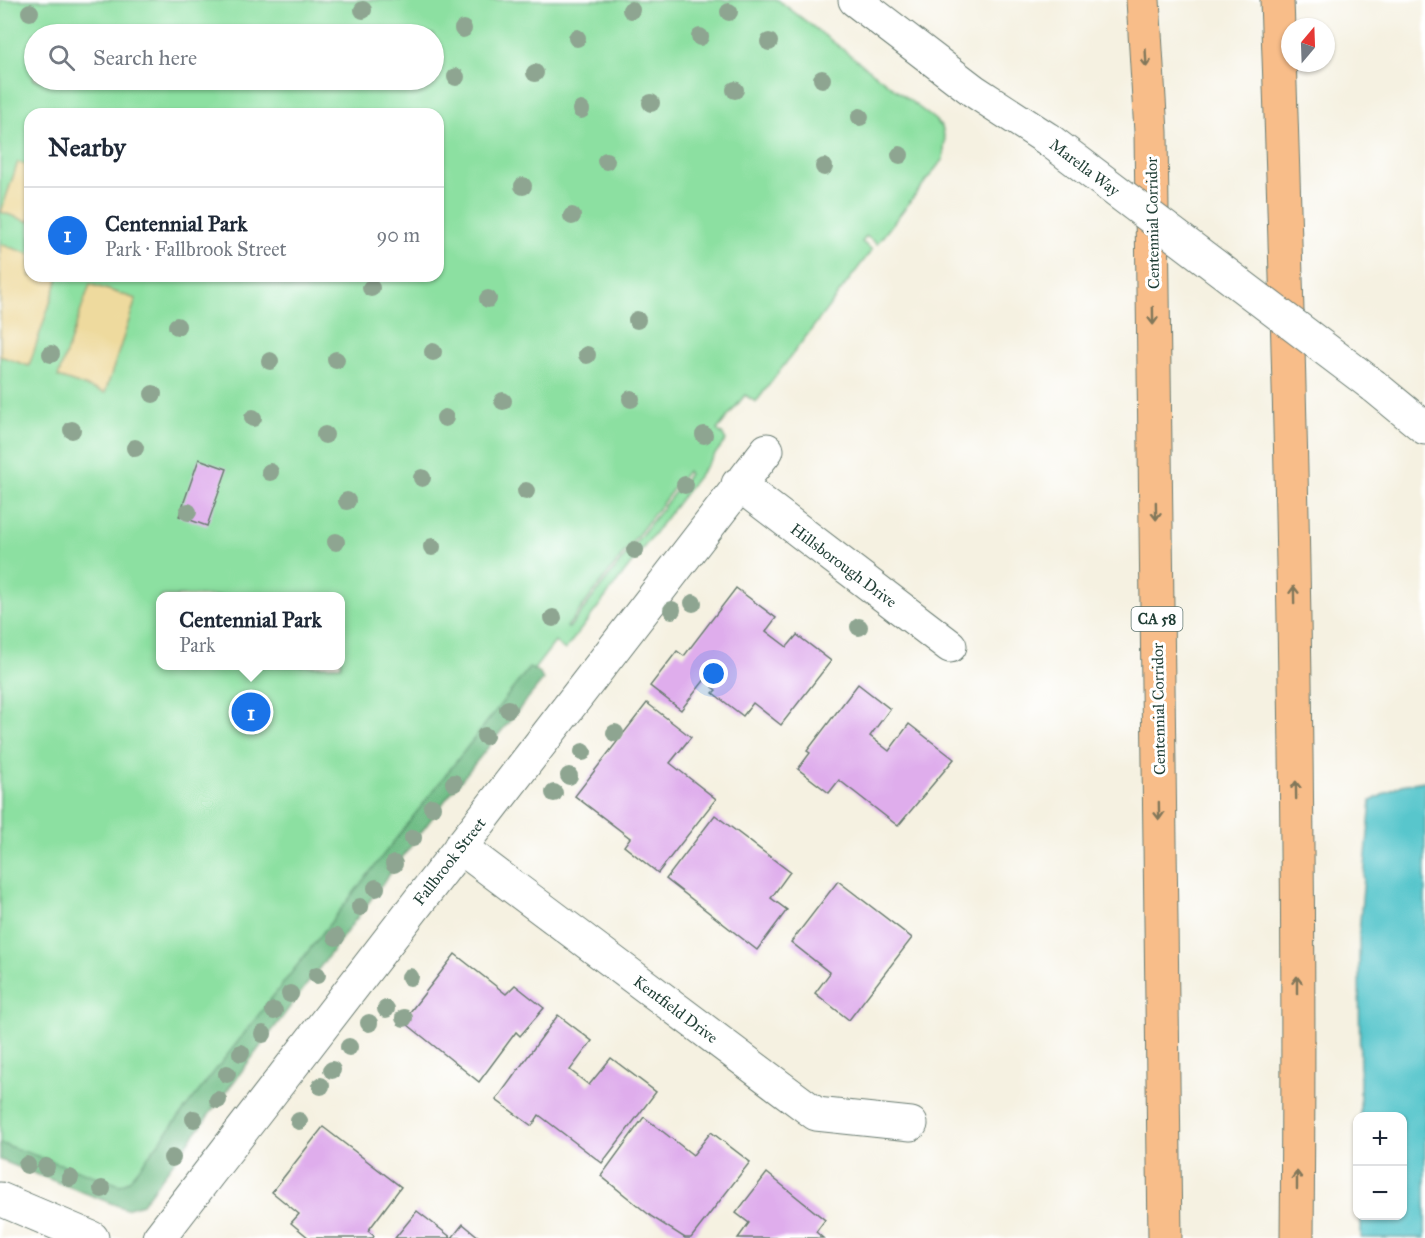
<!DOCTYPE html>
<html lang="en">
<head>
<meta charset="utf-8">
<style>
	body { margin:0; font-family:"IM FELL Great Primer",serif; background:#f6f6f7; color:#1f2937 }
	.controls { position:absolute; right:18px; bottom:18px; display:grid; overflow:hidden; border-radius:12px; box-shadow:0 2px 4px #0004 }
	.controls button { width:54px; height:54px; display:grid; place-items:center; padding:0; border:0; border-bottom:2px solid #e0e1e3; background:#fff; color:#1f2937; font:30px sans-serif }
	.compass { position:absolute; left:1281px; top:18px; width:54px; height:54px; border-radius:50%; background:#fff; box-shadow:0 2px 4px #0004; rotate:19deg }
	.you { position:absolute; left:714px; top:674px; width:21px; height:21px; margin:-15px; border:4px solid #fff; border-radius:50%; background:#1a73e8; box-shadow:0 0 0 9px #1a73e833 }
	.badge { display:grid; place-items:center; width:39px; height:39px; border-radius:50%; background:#1a73e8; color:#fff; font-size:20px; font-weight:700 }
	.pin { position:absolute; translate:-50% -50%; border:3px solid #fff; box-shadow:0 2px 6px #0006 }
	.popup { position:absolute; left:156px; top:592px; width:189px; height:78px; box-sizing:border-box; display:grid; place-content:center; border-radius:12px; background:#fff; filter:drop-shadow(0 2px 4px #0005); font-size:20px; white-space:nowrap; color:#747a83 }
	.popup b { font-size:22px; color:#1f2937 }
	.popup::after { content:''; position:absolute; left:50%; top:100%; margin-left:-12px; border:12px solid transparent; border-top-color:#fff }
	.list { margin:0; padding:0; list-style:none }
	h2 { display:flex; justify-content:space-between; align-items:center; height:78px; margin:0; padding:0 24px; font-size:26px }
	h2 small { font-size:20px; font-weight:400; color:#747a83 }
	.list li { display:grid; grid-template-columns:39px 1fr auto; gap:18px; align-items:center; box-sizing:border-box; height:96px; padding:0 24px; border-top:2px solid #e0e1e3 }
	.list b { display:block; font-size:22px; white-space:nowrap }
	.list p { margin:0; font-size:20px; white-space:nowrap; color:#747a83 }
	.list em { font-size:20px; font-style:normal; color:#747a83 }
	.icon { flex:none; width:33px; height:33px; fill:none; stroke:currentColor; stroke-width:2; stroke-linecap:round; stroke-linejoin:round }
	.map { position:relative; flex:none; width:1425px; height:1238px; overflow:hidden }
	.search { position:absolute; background:#fff; box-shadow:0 2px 4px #0004; left:24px; top:24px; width:420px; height:66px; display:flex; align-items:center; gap:15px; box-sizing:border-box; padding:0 21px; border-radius:33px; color:#747a83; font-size:22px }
	.panel { position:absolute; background:#fff; box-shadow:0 2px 4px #0004; left:24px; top:108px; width:420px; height:174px; border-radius:18px }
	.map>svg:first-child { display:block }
	.green { fill:#8ce0a1; stroke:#568e6a; stroke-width:1.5; fill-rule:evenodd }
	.forest { fill:#71be87; stroke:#487e5e; stroke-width:1.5 }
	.sand { fill:#eeda9e; stroke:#868c69; stroke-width:1.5 }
	.water { fill:#59c6cc; stroke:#3c8280; stroke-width:1.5 }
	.building { fill:#dfadec }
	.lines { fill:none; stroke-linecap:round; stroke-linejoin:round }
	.minor-casing { stroke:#6a7c71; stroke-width:35 }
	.highway-casing { stroke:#6a7c71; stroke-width:35 }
	.minor { stroke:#fff; stroke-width:33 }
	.highway { stroke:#f8bd89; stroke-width:33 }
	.minor-bridge-casing { stroke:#6a7c71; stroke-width:35; stroke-linecap:butt }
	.minor-bridge { stroke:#fff; stroke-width:33 }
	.tree { fill:#8ea591 }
	.oneway { stroke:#81775a }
	.labels { text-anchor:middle; stroke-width:6; stroke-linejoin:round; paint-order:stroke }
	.shield { fill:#fff; stroke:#627771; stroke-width:1.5 }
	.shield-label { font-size:15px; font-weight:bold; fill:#1f3d34 }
	.street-label { font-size:16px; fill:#1f3d34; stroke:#fff }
</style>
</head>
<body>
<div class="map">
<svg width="1425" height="1238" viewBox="0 0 1425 1238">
	<rect width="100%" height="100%" fill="#fff"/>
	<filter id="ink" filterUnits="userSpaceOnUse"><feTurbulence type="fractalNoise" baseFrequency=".0167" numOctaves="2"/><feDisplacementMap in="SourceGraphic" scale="12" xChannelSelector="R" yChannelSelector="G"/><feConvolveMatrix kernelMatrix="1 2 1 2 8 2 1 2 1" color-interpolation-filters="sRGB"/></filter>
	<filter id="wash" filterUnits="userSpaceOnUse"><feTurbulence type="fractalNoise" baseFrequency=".008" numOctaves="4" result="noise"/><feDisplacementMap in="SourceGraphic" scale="24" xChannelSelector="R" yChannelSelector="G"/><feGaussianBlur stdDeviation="1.35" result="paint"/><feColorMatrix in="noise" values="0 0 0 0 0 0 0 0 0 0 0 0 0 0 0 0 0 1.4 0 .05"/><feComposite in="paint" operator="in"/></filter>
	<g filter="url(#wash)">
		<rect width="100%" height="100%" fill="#f5f1e1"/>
		<path class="green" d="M0,0H778L934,119L942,127L945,140L943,159L877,244L866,236L862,242L872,250L756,402L745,395L717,430L723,435L726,440L565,650L555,642L140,1184L129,1190L0,1147ZM34,34H434V80H34ZM30,114H438V276H30ZM687,471L689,474L569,628L567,627ZM161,596H341V666H161Z"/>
		<path class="forest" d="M529,668L539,672L543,680L450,794L142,1204L126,1209L0,1160V1143L120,1185L129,1181Z"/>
		<path class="sand" d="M18,162L30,166V222L1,212Z
			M0,244L30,254V276H59L29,366L0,356Z
			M90,284L136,299L105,393L58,377Z"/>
		<path class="water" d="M1425,781V1238H1361V1216H1402V1116H1360L1359,932L1371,801L1401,785Z"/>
		<g id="blocks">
			<path class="building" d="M199,459L227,469L207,526L179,516Z
				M736,588L776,618L766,631L787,647L797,635L831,661L781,725L753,703L743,716L713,693L716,690L712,687L718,679L710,673L681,710L650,686L677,651L684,656Z
				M858,684L890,709L870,736L889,751L909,724L954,759L898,826L839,780L829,793L798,769L810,753L807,751Z
				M647,703L691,737L670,763L716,799L658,873L624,846L630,838L575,796Z
				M715,815L790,872L771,898L787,910L757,950L666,879Z
				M838,881L912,938L849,1020L815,993L830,973L791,942Z
				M455,954L506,994L515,985L544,1008L520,1036L516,1032L479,1082L403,1021Z
				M558,1015L592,1041L570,1070L589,1085L611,1058L656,1092L602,1163L539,1115L532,1126L496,1100Z
				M644,1117L693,1155L711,1132L750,1162L691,1238H685L652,1217L601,1176Z
				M323,1127L401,1187L368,1231L374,1236L373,1238H309L291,1223L299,1214L272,1192Z
				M767,1173L825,1220L816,1232L823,1238H738L749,1223L736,1213Z
				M417,1211L452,1238L463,1224L480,1238H395Z"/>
		</g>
	</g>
	<g filter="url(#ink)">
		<use href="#blocks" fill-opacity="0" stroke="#6a7c71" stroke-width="1.5"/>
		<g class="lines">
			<g class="minor-casing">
				<path id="minor" d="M855,0L974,91L1049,140
					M1374,386L1425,428
					M738,484L950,646
					M460,847L816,1114L911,1124
					M0,1199L92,1238
					M159,1238L767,450"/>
			</g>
			<g class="highway-casing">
				<path id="highway" d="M1143,0L1151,132L1165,1238
					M1277,0C1292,412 1301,825 1297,1238"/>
			</g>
			<use href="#minor" class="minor"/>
			<use href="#highway" class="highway"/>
			<g class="minor-bridge-casing">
				<path id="minor-bridge" d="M1049,140L1374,386"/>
			</g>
			<use href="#minor-bridge" class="minor-bridge"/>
		</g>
		<g class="tree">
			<circle cx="363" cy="10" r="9"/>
			<circle cx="631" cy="10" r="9"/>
			<circle cx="30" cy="12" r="9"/>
			<circle cx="729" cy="12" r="9"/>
			<circle cx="463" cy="29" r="9"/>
			<circle cx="700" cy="37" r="9"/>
			<circle cx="577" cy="38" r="9"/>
			<circle cx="769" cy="42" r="9"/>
			<circle cx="535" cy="73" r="9"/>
			<circle cx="456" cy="77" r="9"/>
			<circle cx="822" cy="79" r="9"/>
			<circle cx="735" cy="90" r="9"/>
			<circle cx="651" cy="103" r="9"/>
			<circle cx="581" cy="110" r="9"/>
			<circle cx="860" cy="117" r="9"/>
			<circle cx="900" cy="155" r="9"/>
			<circle cx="606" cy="161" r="9"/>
			<circle cx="824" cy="167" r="9"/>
			<circle cx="523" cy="186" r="9"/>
			<circle cx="572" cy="216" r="9"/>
			<circle cx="371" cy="288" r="9"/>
			<circle cx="488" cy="299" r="9"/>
			<circle cx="637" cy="320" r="9"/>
			<circle cx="177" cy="326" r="9"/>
			<circle cx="433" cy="352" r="9"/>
			<circle cx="51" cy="354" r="9"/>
			<circle cx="587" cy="355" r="9"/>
			<circle cx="336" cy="360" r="9"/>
			<circle cx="270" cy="361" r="9"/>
			<circle cx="153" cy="394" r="9"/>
			<circle cx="631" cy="399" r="9"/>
			<circle cx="503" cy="401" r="9"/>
			<circle cx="253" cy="418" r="9"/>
			<circle cx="445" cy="418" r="9"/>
			<circle cx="72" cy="430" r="9"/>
			<circle cx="325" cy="435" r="9"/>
			<circle cx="704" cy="435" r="9"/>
			<circle cx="135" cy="448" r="9"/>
			<circle cx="270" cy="472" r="9"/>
			<circle cx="422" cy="478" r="9"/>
			<circle cx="685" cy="485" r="9"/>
			<circle cx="526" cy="491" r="9"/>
			<circle cx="347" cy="501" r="9"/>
			<circle cx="188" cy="512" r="9"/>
			<circle cx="336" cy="542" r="9"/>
			<circle cx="432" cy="547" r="9"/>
			<circle cx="635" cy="550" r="9"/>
			<circle cx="693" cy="603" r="9"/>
			<circle cx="672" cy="610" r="9"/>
			<circle cx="553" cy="618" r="9"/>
			<circle cx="859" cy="627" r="9"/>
			<circle cx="508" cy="709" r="9"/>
			<circle cx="615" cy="733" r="9"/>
			<circle cx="485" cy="736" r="9"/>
			<circle cx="583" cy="752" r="9"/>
			<circle cx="569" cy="776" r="9"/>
			<circle cx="454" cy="783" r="9"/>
			<circle cx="554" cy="793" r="9"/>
			<circle cx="432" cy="807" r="9"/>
			<circle cx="413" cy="838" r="9"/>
			<circle cx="394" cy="864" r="9"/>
			<circle cx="376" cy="888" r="9"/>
			<circle cx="360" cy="907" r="9"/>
			<circle cx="336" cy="937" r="9"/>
			<circle cx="317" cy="975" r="9"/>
			<circle cx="410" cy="977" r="9"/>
			<circle cx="290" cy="994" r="9"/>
			<circle cx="386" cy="1009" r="9"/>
			<circle cx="274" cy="1011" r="9"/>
			<circle cx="404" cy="1018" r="9"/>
			<circle cx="369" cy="1023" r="9"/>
			<circle cx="263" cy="1034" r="9"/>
			<circle cx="349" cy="1047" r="9"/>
			<circle cx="241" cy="1053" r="9"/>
			<circle cx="332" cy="1070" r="9"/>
			<circle cx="227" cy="1074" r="9"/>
			<circle cx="321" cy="1086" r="9"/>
			<circle cx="218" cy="1100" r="9"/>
			<circle cx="194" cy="1119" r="9"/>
			<circle cx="299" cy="1121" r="9"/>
			<circle cx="172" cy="1158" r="9"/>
			<circle cx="27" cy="1165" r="9"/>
			<circle cx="46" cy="1167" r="9"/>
			<circle cx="70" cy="1178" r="9"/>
			<circle cx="102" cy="1189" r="9"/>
		</g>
		<defs><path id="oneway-shaft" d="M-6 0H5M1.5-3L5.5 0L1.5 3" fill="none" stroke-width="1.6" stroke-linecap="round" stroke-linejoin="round" transform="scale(1.5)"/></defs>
		<g class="oneway">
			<use href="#oneway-shaft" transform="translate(1146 58) rotate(87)"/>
			<use href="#oneway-shaft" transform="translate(1153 316) rotate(89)"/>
			<use href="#oneway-shaft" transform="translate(1156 511) rotate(89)"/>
			<use href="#oneway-shaft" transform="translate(1294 595) rotate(-91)"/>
			<use href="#oneway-shaft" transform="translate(1296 790) rotate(-91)"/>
			<use href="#oneway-shaft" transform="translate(1159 811) rotate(89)"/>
			<use href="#oneway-shaft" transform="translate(1297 985) rotate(-90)"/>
			<use href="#oneway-shaft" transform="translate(1297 1180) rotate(-90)"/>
		</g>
	</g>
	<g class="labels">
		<rect class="shield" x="1131.5" y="607" width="51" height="24" rx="4.5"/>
		<g class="shield-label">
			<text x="1157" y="624">CA 58</text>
		</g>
		<g class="street-label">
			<text transform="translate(1085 167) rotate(37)" y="6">Marella Way</text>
			<text transform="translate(1152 223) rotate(-91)" y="6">Centennial Corridor</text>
			<text transform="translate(844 565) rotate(37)" y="6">Hillsborough Drive</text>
			<text transform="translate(1158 709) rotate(-91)" y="6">Centennial Corridor</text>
			<text transform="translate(449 861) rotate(-52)" y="6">Fallbrook Street</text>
			<text transform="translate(676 1009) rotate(37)" y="6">Kentfield Drive</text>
		</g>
	</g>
</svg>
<div class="controls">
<button>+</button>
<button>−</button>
</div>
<svg class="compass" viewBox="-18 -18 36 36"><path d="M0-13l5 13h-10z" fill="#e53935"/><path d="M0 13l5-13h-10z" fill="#747a83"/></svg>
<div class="you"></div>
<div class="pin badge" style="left:251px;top:712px">1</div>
<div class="popup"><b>Centennial Park</b>Park</div>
<div class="search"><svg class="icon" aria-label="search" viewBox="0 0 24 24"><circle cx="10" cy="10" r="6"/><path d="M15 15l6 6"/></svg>Search here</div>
<section class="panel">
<h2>Nearby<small></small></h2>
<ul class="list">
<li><span class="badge">1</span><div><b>Centennial Park</b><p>Park · Fallbrook Street</p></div><em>90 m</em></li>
</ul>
</section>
</div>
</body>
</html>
